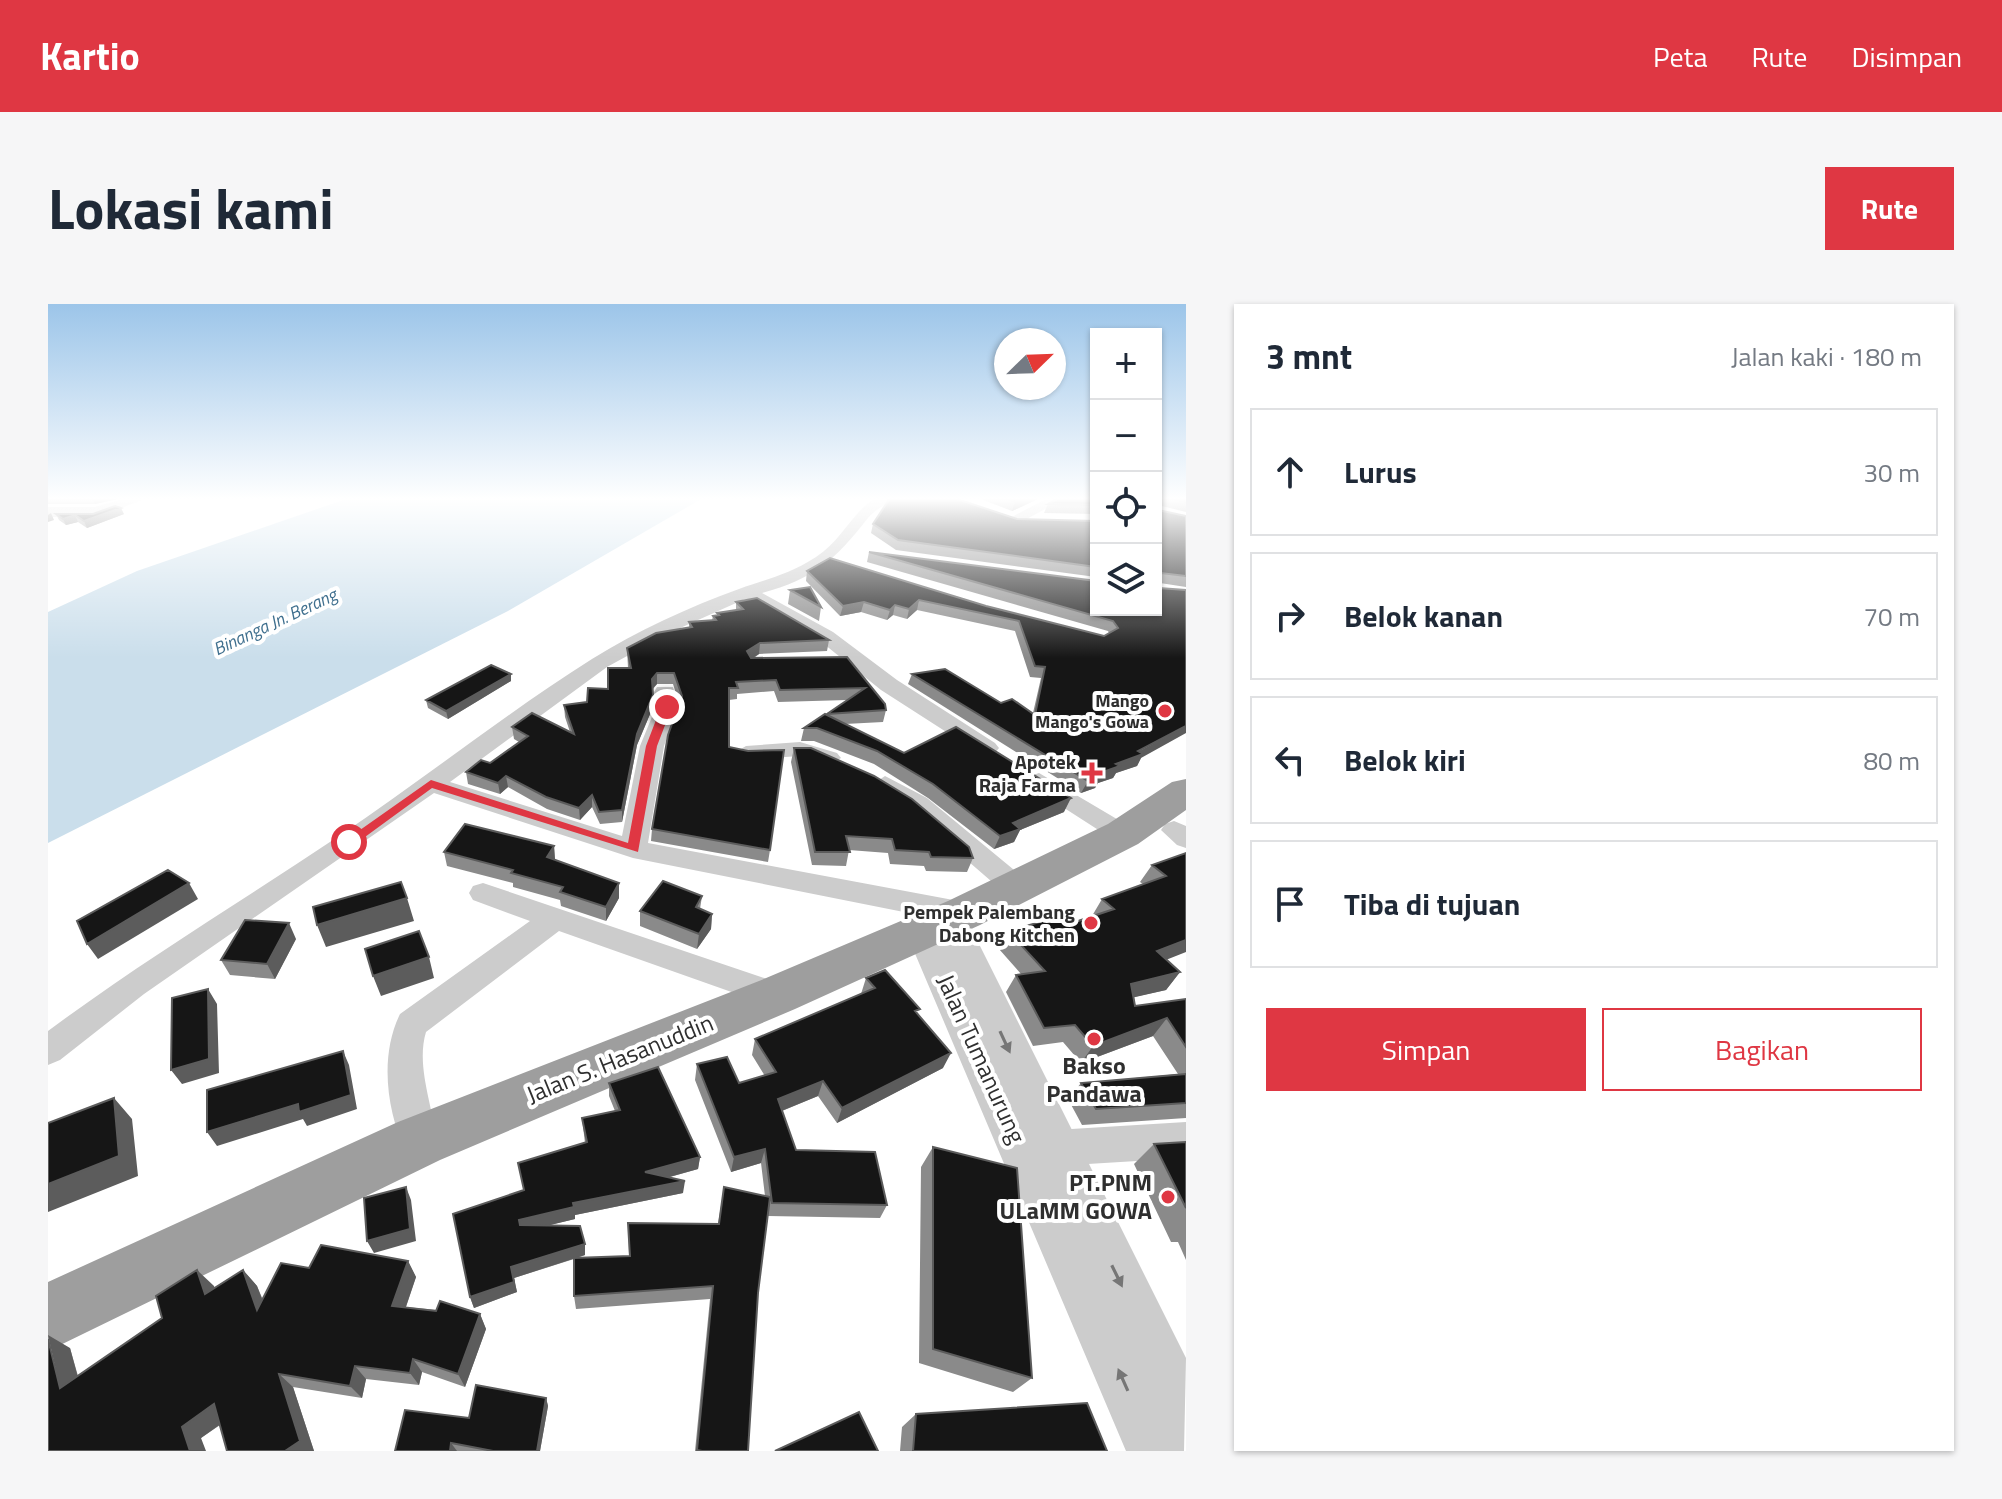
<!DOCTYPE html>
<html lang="id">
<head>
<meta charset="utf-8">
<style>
	body { margin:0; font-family:"Titillium Web",sans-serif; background:#f6f6f7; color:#1f2937 }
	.controls { position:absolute; right:24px; top:24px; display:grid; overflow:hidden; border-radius:0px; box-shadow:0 2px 6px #0004 }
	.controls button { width:72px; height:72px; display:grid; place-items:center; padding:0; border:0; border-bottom:2px solid #e0e1e3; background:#fff; color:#1f2937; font:40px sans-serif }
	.compass { position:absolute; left:946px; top:24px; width:72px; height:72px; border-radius:50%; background:#fff; box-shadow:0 2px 6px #0004; rotate:67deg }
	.stop { position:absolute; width:24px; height:24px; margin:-18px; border:6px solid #df3743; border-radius:50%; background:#fff }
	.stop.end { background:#df3743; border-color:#fff; box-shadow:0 2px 8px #0008 }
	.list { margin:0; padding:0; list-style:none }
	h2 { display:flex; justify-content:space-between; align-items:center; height:104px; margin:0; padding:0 32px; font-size:34px }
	h2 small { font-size:26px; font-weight:400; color:#747a83 }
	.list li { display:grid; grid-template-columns:52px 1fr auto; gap:24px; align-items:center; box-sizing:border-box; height:128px; margin:0 16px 16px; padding:0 16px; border:2px solid #e0e1e3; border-radius:0px }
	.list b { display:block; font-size:30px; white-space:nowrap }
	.list em { font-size:26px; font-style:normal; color:#747a83 }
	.actions { display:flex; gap:16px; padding:24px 32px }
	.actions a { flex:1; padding:18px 0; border:2px solid #df3743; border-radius:0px; text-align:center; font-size:28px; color:#df3743 }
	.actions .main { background:#df3743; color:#fff }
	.icon { flex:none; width:44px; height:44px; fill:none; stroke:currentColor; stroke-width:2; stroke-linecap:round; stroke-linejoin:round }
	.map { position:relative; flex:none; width:1138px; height:1147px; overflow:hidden; border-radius:0px }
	header { display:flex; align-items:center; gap:48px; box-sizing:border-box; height:112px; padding:0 40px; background:#df3743; color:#fff }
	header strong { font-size:38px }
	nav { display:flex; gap:44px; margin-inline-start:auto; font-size:28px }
	.intro { display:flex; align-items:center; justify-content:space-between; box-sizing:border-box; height:192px; padding:0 48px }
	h1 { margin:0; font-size:56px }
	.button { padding:20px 36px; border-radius:0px; background:#df3743; color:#fff; font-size:28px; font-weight:700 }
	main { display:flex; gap:48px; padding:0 48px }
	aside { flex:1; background:#fff; border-radius:0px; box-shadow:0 2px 6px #0004 }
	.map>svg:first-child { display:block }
	.water { fill:#cadeeb }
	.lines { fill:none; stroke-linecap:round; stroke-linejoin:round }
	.minor { fill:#ccc; fill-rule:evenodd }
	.tertiary { fill:#ccc; fill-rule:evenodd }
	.trunk { fill:#9e9e9e; fill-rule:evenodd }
	.wall { fill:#8a8a8a }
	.shaded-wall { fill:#5c5c5c }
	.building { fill:#161616; stroke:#5c5c5c; stroke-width:2 }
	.oneway { fill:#767676 }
	.route { fill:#df3743 }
	.poi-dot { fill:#df3743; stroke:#fff; stroke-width:3 }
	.labels { text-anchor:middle; stroke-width:8; stroke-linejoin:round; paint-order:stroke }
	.far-water-label { font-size:18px; font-style:italic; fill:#3f6f8e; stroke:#fff }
	.far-poi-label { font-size:18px; font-weight:bold; fill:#2f2f2f; stroke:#fff; text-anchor:end }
	.poi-label { font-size:20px; font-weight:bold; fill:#2f2f2f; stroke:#fff; text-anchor:end }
	.near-street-label { font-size:24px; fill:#2f2f2f; stroke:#fff }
	.near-poi-label { font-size:24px; font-weight:bold; fill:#2f2f2f; stroke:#fff }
</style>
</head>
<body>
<header>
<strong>Kartio</strong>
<nav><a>Peta</a><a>Rute</a><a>Disimpan</a></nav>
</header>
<div class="intro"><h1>Lokasi kami</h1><a class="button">Rute</a></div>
<main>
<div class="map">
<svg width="1138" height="1147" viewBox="0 0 1138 1147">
	<rect width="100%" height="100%" fill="#fff"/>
	<path class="water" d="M301,194H655L460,307L0,539V308L89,267Z"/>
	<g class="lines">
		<path class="minor" d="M78,194H100L48,213H0V203H47Z
			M827,194H844C837,202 826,206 820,214C787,256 766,275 714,289L785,328L849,376L947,439L951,444L947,449H931L833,386L771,336L697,295L621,329L559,363L402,478L574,532L592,442L608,403L606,388L609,383H625L630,403L616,442L600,539L916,598L926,601L931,609L926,617L916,620L585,554L386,489L96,690L12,756L0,761V727C94,657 194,597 291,532C376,475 457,410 544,355C589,327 641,303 691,285C721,274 740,271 768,253C793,237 803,210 827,194Z
			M1000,194H1018L971,219L958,216Z
			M752,438L789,449L793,454L781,461L751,452L698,456L686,449L698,442Z
			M991,469L1084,524L1088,530L1084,536H1066L982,482L979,477L982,472Z
			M837,472L879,494L978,576L982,583L978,590L968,593L958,590L861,506L825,480Z
			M1126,517L1138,522V544L1129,541L1113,526L1117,520Z
			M435,579L740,682L745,691L740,700L729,704L511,627L378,728C365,771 396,823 384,849L371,855L358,849C339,807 331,753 352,710L482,617L425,596L421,589L425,582Z
			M1138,818V854L1007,862L994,857L988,844L994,831L1007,826Z"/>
		<path class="tertiary" d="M901,603L914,607L919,616L1138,1054L1136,1147H1078L857,626L862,616L875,612L884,615L888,607Z"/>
		<path class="trunk" d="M1138,475V506L1090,540L932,621L747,705L392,856L0,1047V978L350,818L711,677L900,597L1060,520L1124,478Z"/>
	</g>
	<path class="wall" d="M0,194H74L47,200H0Z
		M930,194H992L964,207Z
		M1048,194V210L996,209L1000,200Z
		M1108,194H1138V208L1110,201V206L1138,212V283L1112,279L1093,454L1089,462L1068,469L1065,474L1050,479L1047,484L1033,489L860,380L864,370L985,409L993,374L982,373L967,327L869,306L859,315L845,311L839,316L813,308L792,312L758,277L759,267L938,302L1056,332L1061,329L1060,327L819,258L821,248L1048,306Z
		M8,210H76L39,224L30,218L18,221L11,216Z
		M969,215L1048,217V273L848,246L823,229L825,220Z
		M742,286L773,303L771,317L740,300Z
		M688,298L781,336L779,347L711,350L706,354L799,353L838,406L835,418L797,420L856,449L1016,508L972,526L966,538L946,545L880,494L826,460L766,437H753L756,424L779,411V410L799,396L730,398L726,387L689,390V395L681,396V443L722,546L720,558L603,537L604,525L631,399L625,380H609L605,385V403L589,441L574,518L552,520L544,503L532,516L499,505L460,483L452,490L420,480L418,468L442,459L471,438L466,435L464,423L522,428L517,413L516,401L539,398L560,385L580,364L579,344L641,324V318L664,316L665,312L669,311V309L688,306Z
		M463,370V377L400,415L380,404L378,396Z
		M746,444L925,554L919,568L878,567L876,562L842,560L840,549L801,546L798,562L764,561L743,458Z
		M506,542L507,556L571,579V594L558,617L513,602L512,596L465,583V579L399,562L396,548Z
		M1138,549L1118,656L1132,668L1118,686L1086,693L1087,702L1138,695V814L1034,821L1020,795L1033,779L1130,770L1105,732L1033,759L1015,738L985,742L958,688L968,671L973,670L951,645L960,627L1021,620L1044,612L1054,595L1095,580L1092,578L1104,561Z
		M654,592L652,605L664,610L663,625L649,645L592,622V607Z
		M248,635L227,675L182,671L173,656Z
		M818,674L870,711L895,764L789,819L770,792L734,807L748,846L839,901L832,914L720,912L710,989L700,1147H647L662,995L528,1005L526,992V955L466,974L469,988L426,1004L422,993L476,886L537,839L534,814L567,807L561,792V779L652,853L650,865L622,873L635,889L527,911V915L501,921L537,940V951L529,954L581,952L580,919L670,920L676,883L717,892L713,859L683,868L647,776L649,760L691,779L717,772L704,751L707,735L813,690Z
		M1138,838V956L1130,938H1123L1086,860L1106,840Z
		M885,843L984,1074L965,1088L871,1059L873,863Z
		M360,957L368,973L358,1003L432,1010L438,1025L417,1083L374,1068L371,1081L318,1075L314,1094L245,1083L266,1147H179L172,1121L153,1134L0,1147L22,1044L30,1072L166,982V984L195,966L209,982L215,996L261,964Z
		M498,1094L500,1102L492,1147H347L421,1114Z
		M868,1110L1059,1147H852L854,1123Z"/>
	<path class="shaded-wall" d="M44,194H74L47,200Z
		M976,194H992L964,207L967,198Z
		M73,204L76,210L39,224L36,217Z
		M3,209L6,216L0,218V211Z
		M27,211L30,218L18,221L15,215Z
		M871,296L869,306L859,315L861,305Z
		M816,298L813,308L792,312L795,302Z
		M847,301L845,311L839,316L842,306Z
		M712,339L711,350L698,358L699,347Z
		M609,369V380L603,386L604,375Z
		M463,370V377L400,415L398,407Z
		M605,391V403L589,441L574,518V506L589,430Z
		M1138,422V429L1093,454L1089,462L1068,469L1065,474L1050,479L1047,484L1033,489L1040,477L1049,470Z
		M458,472L460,483L452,490L450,479Z
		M544,491V503L532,516L531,504Z
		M1023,494L1016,508L972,526L966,538L946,545L952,532L965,519Z
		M506,542L507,556L499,553Z
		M141,579L150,595L50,655L39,640Z
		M571,579V594L558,617V603Z
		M359,594L366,617L278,643L269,621Z
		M664,610L663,625L649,645L651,630Z
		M241,619L248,635L227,675L219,660Z
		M1138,636V648L1095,665L1109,647Z
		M381,653L386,674L333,692L325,672Z
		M1132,668L1118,686L1070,697L1083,680Z
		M160,685L169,700L171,769L134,780L123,766Z
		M1119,714L1105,732L1033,759L1045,742Z
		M295,747L301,761L309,805L259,822L255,815L169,842L159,828L250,800Z
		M903,749L895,764L789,819L794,804Z
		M775,777L770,792L726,810L730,795Z
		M66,794L84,815L90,872L0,908V880Z
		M717,845L713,859L683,868L686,853Z
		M652,853L650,865L596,880L597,868Z
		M637,877L635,889L527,911V915L474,928L471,916L525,899Z
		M358,883L363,896L368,937L326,949L319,937Z
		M537,940V951L466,974L469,988L426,1004L422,993L463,963Z
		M360,957L368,973L353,1017L344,1002Z
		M149,966L166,982L174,1005L157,990Z
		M195,966L209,982L224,1021L209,1006Z
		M432,1010L438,1025L417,1083L410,1070Z
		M0,1031L22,1044L36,1096L12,1084Z
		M365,1055L374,1068L371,1081L362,1069Z
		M307,1062L318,1075L314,1094L302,1082Z
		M231,1070L245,1083L266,1147H237Z
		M498,1094L500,1102L492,1147H489Z
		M166,1100L184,1112L153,1134L158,1147H142L134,1123Z
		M403,1139L409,1147H402Z"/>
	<path class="building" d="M842,194H906L969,215L1048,217V263L850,236L825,220Z
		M957,194H976L967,198Z
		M1011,194H1048V201L1000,200Z
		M1108,194H1110V206L1138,212V272L1113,269L1111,284L1138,286V422L1090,447L1095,450L1068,460L1072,462L1049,470L1053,473L1040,477L864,370L897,365L953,399L964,395L987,411L997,363L987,362L971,317L871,296L861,305L847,301L842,306L816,298L795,302L759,267L782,254L938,302L1056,332L1070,324L1065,317L821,248L1048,277V306H1108Z
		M1120,194H1138V198Z
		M67,202L73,204L36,217L27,211L15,215L8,210H45Z
		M762,283L773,303L742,286Z
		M709,294L781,336L712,339L699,347L703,354L799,353L837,400L838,406L779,410L817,384L732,386L728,376L688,378L690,384H681V443L700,447L736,446L722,546L604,525L620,431L634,392L626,369H609L604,375L605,391L589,430L574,506L551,508L544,491L531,504L498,493L458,472L450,479L418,468L433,456L442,459L480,432L464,423L484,409L526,430L516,401L539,398L540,384L560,385V364H583L579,344L608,329L644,323L641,318L668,316L665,312L671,311L669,309L695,305L688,298Z
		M443,361L463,370L398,407L378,396Z
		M777,410L856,449L908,423L1023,494L965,519L972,525L952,532L885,480L829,447L769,424H756Z
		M746,444H763L826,472L864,495L921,543L925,554L883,553L881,548L847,546L844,535L798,532L802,548H767Z
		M417,520L506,542L499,553L571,579L558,603L512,588L515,583L463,569L465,566L396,548Z
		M1138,549V636L1109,647L1132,668L1083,680L1087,702L1138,695V743L1119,714L1045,742L1027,721L996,724L968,671L997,667L960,627L1013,612L1021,620L1066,605L1054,595L1118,572L1104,561Z
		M120,566L141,579L39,640L29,617Z
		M615,577L654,592L648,603L664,610L651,630L592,607Z
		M353,578L359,594L269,621L265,603Z
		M197,616L241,619L219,660L173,656Z
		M371,627L381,653L325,672L317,645Z
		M837,666L872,705L867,707L903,749L794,804L775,777L730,795L748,846L827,848L839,901L724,899L717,845L686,853L649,760L679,753L691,779L728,768L707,735L827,684L818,674Z
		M160,685L161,755L123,766L124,694Z
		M295,747L303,791L251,808L250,800L159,828V786Z
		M610,763L652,853L597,868L637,877L525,899L526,903L471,916L472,921L532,922L537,940L463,963L466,978L422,993L405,910L476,886L470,859L539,838L534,814L572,806L561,779Z
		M1138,770V799L1048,805L1033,779Z
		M66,794L71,852L0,880V819Z
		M1138,838V904L1106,840Z
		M885,843L969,864L984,1074L885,1045Z
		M358,883L362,925L319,937L316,894Z
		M676,883L722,893L710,989L700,1147H654L649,1146L665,982L526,992V954L582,952L580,919L671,920Z
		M273,941L360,957L344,1002L388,1007L392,997L432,1010L410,1070L365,1055L362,1069L307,1062L302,1082L231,1070L252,1137L237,1147H179L166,1100L134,1123L142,1147H0V1035L12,1084L114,1014L108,992L149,966L157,990L195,966L209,1006L233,959L261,964Z
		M428,1081L498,1094L489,1147H445L403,1139L402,1147H347L357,1106L421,1114Z
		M1039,1099L1059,1147H865L868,1110Z
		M811,1108L830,1147H727Z"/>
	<defs><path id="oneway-solid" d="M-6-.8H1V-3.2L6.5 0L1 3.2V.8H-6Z" transform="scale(2)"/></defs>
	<g class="oneway">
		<use href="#oneway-solid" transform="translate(957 738) rotate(65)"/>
		<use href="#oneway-solid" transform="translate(1069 972) rotate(64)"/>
		<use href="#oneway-solid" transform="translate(1075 1076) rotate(-114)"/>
	</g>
	<linearGradient id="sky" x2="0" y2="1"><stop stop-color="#9cc5e9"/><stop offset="0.55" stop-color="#fff"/><stop offset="1" stop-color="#fff" stop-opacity="0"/></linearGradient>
	<rect width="1138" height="354" fill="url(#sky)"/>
	<path class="route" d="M619,400L624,403L609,442L590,548L384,484L306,541L295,538L383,476L580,539L598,442L613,403Z"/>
	<g class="poi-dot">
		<circle cx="1117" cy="407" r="8"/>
		<path d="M1040 457h8v8h8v8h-8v8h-8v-8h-8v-8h8z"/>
		<circle cx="1043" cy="619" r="8"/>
		<circle cx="1046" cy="735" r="8"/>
		<circle cx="1120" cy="893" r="8"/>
	</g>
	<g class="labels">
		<g class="far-water-label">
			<text transform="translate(227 318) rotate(-25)" y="6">Binanga Jn. Berang</text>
		</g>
		<g class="far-poi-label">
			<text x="1101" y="403">Mango<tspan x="1101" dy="21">Mango's Gowa</tspan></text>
		</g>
		<g class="poi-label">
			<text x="1028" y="465">Apotek<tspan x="1028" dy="23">Raja Farma</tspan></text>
			<text x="1027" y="615">Pempek Palembang<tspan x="1027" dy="23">Dabong Kitchen</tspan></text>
		</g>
		<g class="near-street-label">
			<text transform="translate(572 755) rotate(-22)" y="8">Jalan S. Hasanuddin</text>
			<text transform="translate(933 755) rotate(66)" y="8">Jalan Tumanurung</text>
		</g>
		<g class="near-poi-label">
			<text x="1046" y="770">Bakso<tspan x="1046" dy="28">Pandawa</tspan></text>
			<text x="1104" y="887" text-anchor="end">PT.PNM<tspan x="1104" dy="28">ULaMM GOWA</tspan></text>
		</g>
	</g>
</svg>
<div class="controls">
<button>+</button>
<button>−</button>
<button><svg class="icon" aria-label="locate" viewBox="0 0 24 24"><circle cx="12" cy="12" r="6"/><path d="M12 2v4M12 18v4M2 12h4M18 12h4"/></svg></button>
<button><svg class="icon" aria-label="layers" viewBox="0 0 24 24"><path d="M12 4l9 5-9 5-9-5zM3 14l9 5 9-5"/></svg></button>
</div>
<svg class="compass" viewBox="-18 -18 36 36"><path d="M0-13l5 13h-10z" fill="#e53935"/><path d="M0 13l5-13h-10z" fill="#747a83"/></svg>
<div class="stop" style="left:301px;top:538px"></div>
<div class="stop end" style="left:619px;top:403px"></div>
</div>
<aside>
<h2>3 mnt<small>Jalan kaki · 180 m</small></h2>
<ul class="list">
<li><svg class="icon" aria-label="ahead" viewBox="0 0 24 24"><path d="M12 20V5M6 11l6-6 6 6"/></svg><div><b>Lurus</b></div><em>30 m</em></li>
<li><svg class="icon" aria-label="right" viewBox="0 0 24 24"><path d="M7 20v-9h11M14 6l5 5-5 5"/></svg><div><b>Belok kanan</b></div><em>70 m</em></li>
<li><svg class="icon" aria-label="left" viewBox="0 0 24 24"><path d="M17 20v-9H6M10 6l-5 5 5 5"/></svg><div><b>Belok kiri</b></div><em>80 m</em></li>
<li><svg class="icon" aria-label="arrive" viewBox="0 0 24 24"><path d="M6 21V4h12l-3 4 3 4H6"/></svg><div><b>Tiba di tujuan</b></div></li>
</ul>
<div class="actions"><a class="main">Simpan</a><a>Bagikan</a></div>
</aside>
</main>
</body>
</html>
